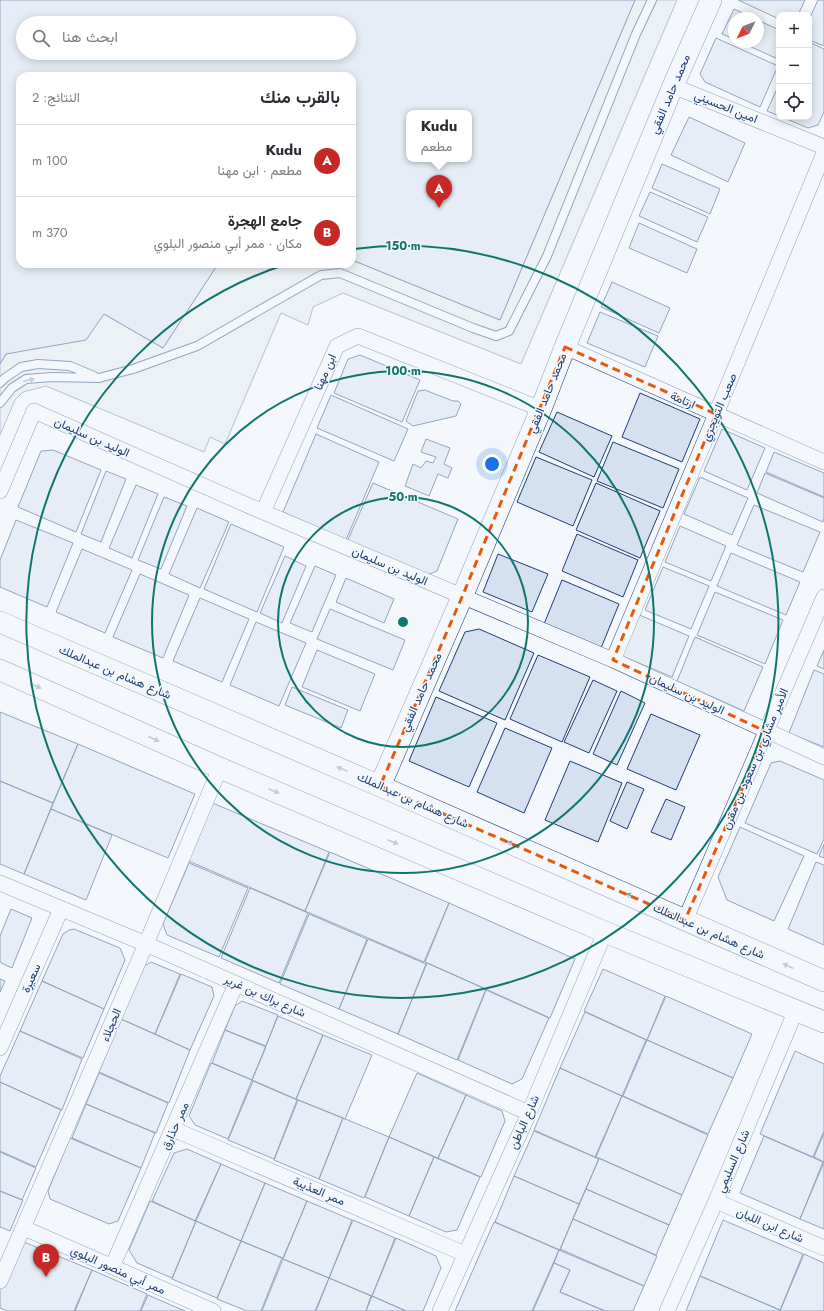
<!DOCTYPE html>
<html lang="ar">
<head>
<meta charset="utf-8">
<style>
	body { margin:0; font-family:Jost,Vazirmatn,sans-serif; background:#f7f7f7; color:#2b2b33; direction:rtl }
	.controls { position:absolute; right:12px; top:12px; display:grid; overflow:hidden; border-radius:8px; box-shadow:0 2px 10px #0003 }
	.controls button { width:36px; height:36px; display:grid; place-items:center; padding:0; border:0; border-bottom:1px solid #e1e1e2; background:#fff; color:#2b2b33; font:20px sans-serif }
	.compass { position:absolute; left:728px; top:12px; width:36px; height:36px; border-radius:50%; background:#fff; box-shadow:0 2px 10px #0003; rotate:228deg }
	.you { position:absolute; left:492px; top:464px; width:14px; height:14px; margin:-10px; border:3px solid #fff; border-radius:50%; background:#1a73e8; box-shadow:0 0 0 6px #1a73e833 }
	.badge { display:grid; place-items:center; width:26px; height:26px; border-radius:50%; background:#c62828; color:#fff; font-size:13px; font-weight:700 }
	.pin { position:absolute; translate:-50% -33px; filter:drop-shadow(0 1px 2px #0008) }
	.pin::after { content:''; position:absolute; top:21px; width:14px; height:12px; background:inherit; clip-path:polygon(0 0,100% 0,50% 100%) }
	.popup { position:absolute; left:406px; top:110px; width:66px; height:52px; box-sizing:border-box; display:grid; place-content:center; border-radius:8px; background:#fff; filter:drop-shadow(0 1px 3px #0005); font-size:13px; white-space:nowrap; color:#7c7c81 }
	.popup b { font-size:15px; color:#2b2b33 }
	.popup::after { content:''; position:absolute; left:50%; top:100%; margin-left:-8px; border:8px solid transparent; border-top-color:#fff }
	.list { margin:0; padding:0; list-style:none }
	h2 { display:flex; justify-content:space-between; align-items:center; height:52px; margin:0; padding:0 16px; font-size:17px }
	h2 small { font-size:13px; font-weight:400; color:#7c7c81 }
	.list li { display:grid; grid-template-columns:26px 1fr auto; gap:12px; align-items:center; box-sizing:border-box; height:72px; padding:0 16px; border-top:1px solid #e1e1e2 }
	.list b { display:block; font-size:15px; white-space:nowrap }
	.list p { margin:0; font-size:13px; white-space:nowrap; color:#7c7c81 }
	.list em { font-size:13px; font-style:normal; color:#7c7c81 }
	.icon { flex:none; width:22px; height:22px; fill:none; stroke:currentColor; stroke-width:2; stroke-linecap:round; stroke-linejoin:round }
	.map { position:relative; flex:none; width:824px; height:1311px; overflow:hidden; direction:ltr }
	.search { position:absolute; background:#fff; box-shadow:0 2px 10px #0003; left:16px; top:16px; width:340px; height:44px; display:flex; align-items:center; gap:10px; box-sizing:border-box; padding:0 14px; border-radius:22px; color:#7c7c81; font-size:15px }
	.panel { position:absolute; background:#fff; box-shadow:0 2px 10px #0003; left:16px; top:72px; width:340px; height:196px; border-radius:12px; direction:rtl }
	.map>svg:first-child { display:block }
	.parking { fill:#e3e8f0; stroke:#687fa3 }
	.building { fill:#d5e0f0; stroke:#1d3f73; fill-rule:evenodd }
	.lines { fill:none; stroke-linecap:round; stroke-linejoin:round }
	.lane-casing { stroke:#1d3f73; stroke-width:10 }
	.street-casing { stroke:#1d3f73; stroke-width:16 }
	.secondary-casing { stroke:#1d3f73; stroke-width:22 }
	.lane { stroke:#f4f7fb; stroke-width:8 }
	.street { stroke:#f4f7fb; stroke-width:15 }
	.secondary { stroke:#f4f7fb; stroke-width:21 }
	.oneway { fill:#889bb7 }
	.marked { fill:none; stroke:#e8590c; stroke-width:3; stroke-dasharray:8 5; stroke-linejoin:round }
	.ring { fill:none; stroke:#0f766e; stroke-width:2 }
	.labels { text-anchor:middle; stroke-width:3; stroke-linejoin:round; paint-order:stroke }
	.street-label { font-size:12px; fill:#1d3f73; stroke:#f4f7fb }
	.centre { fill:#0f766e; stroke:#f4f7fb; stroke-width:2 }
	.ring-label { font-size:12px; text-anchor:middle; font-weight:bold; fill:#0f766e; stroke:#f4f7fb; stroke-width:3; stroke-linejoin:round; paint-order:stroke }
</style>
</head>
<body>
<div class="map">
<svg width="824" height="1311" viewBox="0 0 824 1311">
	<rect width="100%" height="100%" fill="#f4f7fb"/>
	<path class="parking" d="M635,0H677L521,364L343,293L313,307L308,325L281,313L225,444L210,437L204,452L46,386L23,392L15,400L0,435V364L6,354L104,314L163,348L218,264H352V260L500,320Z"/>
	<path class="building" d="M0,0H635L500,320L352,260V76H20V264H218L163,348L104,314L86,340L6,354L0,364ZM23,23H349V53H23ZM409,113H469V159H409Z
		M738,0H805L798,15H779V19Z
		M818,0H824V46L809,40V20Z
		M734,9L753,18H734V39L722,34Z
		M758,20L779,30L778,59L740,42H758Z
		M716,38L778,66L760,107L705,82L700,74Z
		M809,42L824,49V112L818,125L808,128L782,117H809Z
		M779,84V116L767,111Z
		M689,117L745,143L728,182L671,155Z
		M662,164L720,189L710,214L652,188Z
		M650,192L708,217L697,242L639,216Z
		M639,223L697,249L687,273L629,248Z
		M612,282L670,308L659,333L601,307Z
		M600,312L658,336L645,367L587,343Z
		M360,355L420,380L402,422L334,393L348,359Z
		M425,390L453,401H458L461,404L456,416L413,426L406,421L418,391Z
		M640,393L700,419L682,462L622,437Z
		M331,395L408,429L394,461L317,428Z
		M557,412L612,436L594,477L539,452Z
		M722,429L765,448L747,490L704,471Z
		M316,434L379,462L346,540L283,512Z
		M426,439L450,448L444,464L452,468L448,478L438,474L429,496L405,486L413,464L421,468L426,461L433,463L436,457L421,452Z
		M613,442L679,469L663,508L597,481Z
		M53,450L101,470L76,532L18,507L41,451Z
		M774,452L824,473V497L766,472Z
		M536,457L592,480L573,526L517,502Z
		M106,471L126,479L101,542L81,534Z
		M765,473L824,498V518L823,522L757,493Z
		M700,477L748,498L732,535L684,514Z
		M373,483L458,519L437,571L427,575L347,542Z
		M596,483L660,511L640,558L576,530Z
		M136,485L158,494L132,558L109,548Z
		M164,497L187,506L161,569L138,560Z
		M754,505L820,532L803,572L737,545Z
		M197,508L229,522L200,588L169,574Z
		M16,520L73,543L47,607L0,587V560Z
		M231,524L284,547L257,612L204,589Z
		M680,526L726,546L711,581L665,562Z
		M577,534L638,560L623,597L562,571Z
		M82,549L132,570L105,633L56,612Z
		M731,553L800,582L786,615L717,586Z
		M498,554L548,574L532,612L483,592Z
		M285,556L306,566L282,623L260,613Z
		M315,566L336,575L312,632L290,623Z
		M663,567L709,586L691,629L645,610Z
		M140,574L189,595L163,658L113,637Z
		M346,578L394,599L384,623L336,602Z
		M562,580L619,604L601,648L544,624Z
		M715,592L783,620L765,664L697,635Z
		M200,598L249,619L222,682L173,661Z
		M330,609L405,640L393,670L317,639Z
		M637,614L689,636L672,677L620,655Z
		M256,622L306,643L279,706L230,685Z
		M479,629L534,653L505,720L439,691L465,632Z
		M695,637L763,667L744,711L677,681Z
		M317,650L375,674L360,711L302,687Z
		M824,650V669L817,666Z
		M538,655L590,677L562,742L510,719Z
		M814,670L824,674V747L789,733Z
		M593,680L617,691L589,753L564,742Z
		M292,687L348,710L341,728L285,705Z
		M621,691L645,703L617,765L593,754Z
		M436,697L497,723L469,787L409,761Z
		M0,712L78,744L53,803L0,781Z
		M651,714L700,735L676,790L627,769Z
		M505,728L552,748L524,813L477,792Z
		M78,744L195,794L168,858L51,809Z
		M570,761L622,783L598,842L545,820Z
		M780,761L824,780V839L817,854L745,823L771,763Z
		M0,781L53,803L24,874L0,864Z
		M627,782L644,789L627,829L610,821Z
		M666,799L685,807L671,840L651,832Z
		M210,802L329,852L305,911L186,860Z
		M51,809L112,835L86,900L24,874Z
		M740,827L804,856L774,921L727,900L718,877Z
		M824,844V858L819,856Z
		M330,852L449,903L424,962L305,911Z
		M816,862L824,865V945L788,929Z
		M189,863L248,888L219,957L167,935L163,924Z
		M250,888L308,913L279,983L221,958Z
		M449,903L575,959L550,1018L425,962Z
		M11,909L32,918L12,968L1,963V962L0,961V936Z
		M309,914L367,939L339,1009L280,984Z
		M74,929L120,948L125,960L104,1009L42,981L63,934L69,930Z
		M368,939L426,964L398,1034L339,1009Z
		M151,962L180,974L155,1034L121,1019L144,966Z
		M427,963L486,989L457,1060L398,1034Z
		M603,969L665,996L647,1040L584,1011Z
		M181,974L212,987L214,996L190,1050L155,1034Z
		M0,979L5,981L0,992Z
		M42,981L104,1009L83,1058L20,1031Z
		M486,990L549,1018L522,1079L512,1084L458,1060Z
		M666,996L752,1034L733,1078L647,1040Z
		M242,1001L278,1015L266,1046L225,1030L235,1006Z
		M585,1012L646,1040L622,1096L560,1068Z
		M278,1016L323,1035L296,1099L252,1080Z
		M121,1019L190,1050L169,1103L99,1072Z
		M225,1030L266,1047L252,1080L212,1063Z
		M20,1031L82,1059L62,1110L0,1082V1076Z
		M323,1035L372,1055L345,1119L296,1099Z
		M647,1040L733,1078L708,1134L623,1096Z
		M795,1051L824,1064V1131L813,1157L760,1134Z
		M211,1063L252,1080L228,1139L195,1125L189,1116Z
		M560,1068L622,1096L595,1157L534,1130Z
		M99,1073L168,1103L156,1133L86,1104Z
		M417,1073L466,1095L438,1158L389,1137Z
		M253,1081L297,1100L274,1159L228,1140Z
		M0,1082L61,1110L36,1167L0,1151Z
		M466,1095L502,1111L505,1121L481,1177L438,1158Z
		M622,1096L708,1135L682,1195L596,1157Z
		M298,1100L343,1118L319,1179L274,1160Z
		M86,1104L155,1133L141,1168L72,1138Z
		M343,1118L389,1137L364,1198L319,1179Z
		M534,1131L599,1159L579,1204L514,1176Z
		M824,1133V1162L814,1157Z
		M764,1136L823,1162L800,1219L740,1193Z
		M389,1137L434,1157L409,1216L365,1197Z
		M70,1138L141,1168L118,1221L109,1224L50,1199L48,1191Z
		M187,1149L221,1164L195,1221L152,1201L174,1153Z
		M0,1152L36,1168L22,1200L0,1191Z
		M434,1157L480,1177L457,1230L446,1232L409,1216Z
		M599,1158L682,1195L669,1225L586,1189Z
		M824,1162V1229L800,1219Z
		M221,1164L265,1183L241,1241L196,1221Z
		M514,1176L579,1204L560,1250L495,1222Z
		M265,1183L307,1201L283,1258L241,1241Z
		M586,1189L669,1225L656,1255L573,1219Z
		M0,1191L23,1200L10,1231L0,1227Z
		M150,1201L196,1221L172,1278L137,1263L129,1250Z
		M307,1201L352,1220L329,1278L283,1259Z
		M573,1219L657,1256L644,1286L560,1249Z
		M353,1220L395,1238L372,1296L329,1278Z
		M723,1220L803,1254L780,1310L700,1276Z
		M196,1221L241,1241L217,1298L172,1279Z
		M494,1222L559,1250L532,1311H455Z
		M396,1238L436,1256L441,1268L423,1311H406L372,1296Z
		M19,1240L92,1270L74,1311H7L0,1308V1284Z
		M241,1241L282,1258L261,1311H247L217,1299Z
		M559,1250L644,1286L633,1311H605L560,1292L570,1270L554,1263Z
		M804,1254L824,1263V1311H780Z
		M283,1259L329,1278L315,1311H262Z
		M554,1263L570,1270L560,1292L605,1311H533Z
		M92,1270L147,1294L140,1311H75Z
		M700,1276L780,1310L779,1311H686Z
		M329,1278L371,1296L366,1311H316Z
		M148,1295L185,1311H141Z
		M372,1296L406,1311H366Z"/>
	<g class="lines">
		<g class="lane-casing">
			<path id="lane" d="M0,383L5,378L21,367L38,364L70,366L94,376
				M0,403L12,388L26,379L52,377L99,378L133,369L197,346L321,275L340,273L473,328L496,336L509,331L547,256L636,34L652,0"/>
		</g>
		<g class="street-casing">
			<path id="street" d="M673,86L824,147
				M565,347L824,462
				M0,491L34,411L263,512L613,660L824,757
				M263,512L337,346L358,336L541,409
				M613,660L716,414L824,153
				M0,883L146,944L529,1113
				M685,920L824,597
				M0,1048L61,909
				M173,1129L465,1254
				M716,1201L824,1248
				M24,1228L213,1311
				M112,1267L236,984
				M0,1281L146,944L220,768
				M440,1311L529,1113L605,932
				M667,1311L716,1201L796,1010"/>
		</g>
		<g class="secondary-casing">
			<path id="secondary" d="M0,622L380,786L824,981
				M0,670L220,768L605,932L824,1022
				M380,786L462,597L541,409L565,347L673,86L711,0"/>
		</g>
		<use href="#lane" class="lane"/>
		<use href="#street" class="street"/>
		<use href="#secondary" class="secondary"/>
	</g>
	<defs><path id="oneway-solid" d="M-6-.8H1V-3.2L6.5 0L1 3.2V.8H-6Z"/></defs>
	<g class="oneway">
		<use href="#oneway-solid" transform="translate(29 380) rotate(-13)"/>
		<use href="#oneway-solid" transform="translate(36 686) rotate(24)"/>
		<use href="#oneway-solid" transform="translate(154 739) rotate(24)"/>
		<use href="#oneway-solid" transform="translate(342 769) rotate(-157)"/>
		<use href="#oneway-solid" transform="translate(274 791) rotate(23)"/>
		<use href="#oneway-solid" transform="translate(393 842) rotate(23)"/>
		<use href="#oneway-solid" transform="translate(512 844) rotate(-156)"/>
		<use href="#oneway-solid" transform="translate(631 896) rotate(-156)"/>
		<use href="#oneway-solid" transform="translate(788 966) rotate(-156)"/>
	</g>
	<path d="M0 0H824V1311H0ZM565,347L716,414L613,660L767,732L685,920L380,786L462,597Z" fill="#f4f7fb" fill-opacity=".55" fill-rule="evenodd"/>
	<path class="marked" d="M565,347L716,414L613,660L767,732L685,920L380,786L462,597Z"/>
	<g class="ring">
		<circle cx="403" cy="622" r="125"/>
		<circle cx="403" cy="622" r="251"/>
		<path d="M354 249A376 376 0 1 1 287 264"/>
	</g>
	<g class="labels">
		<g class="street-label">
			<text transform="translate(670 94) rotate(-67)" y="4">محمد حامد الفقي</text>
			<text transform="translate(726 107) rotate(22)" y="4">امين الحسيني</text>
			<text transform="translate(325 372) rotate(-66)" y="4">ابن مهنا</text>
			<text transform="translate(547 393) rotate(-68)" y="4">محمد حامد الفقي</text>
			<text transform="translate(683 400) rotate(24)" y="4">ارتامة</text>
			<text transform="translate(719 407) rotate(-67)" y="4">صعب التويجري</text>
			<text transform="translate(92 437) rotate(24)" y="4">الوليد بن سليمان</text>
			<text transform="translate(390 566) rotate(23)" y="4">الوليد بن سليمان</text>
			<text transform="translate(115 672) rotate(23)" y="4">شارع هشام بن عبدالملك</text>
			<text transform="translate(421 692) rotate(-66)" y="4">محمد حامد الفقي</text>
			<text transform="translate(687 694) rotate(25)" y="4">الوليد بن سليمان</text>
			<text transform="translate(755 759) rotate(-67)" y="4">الأمير مشاري بن سعود بن مقرن</text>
			<text transform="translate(413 800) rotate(24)" y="4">شارع هشام بن عبدالملك</text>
			<text transform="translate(709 931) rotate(24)" y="4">شارع هشام بن عبدالملك</text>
			<text transform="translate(31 978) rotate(-66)" y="4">سعيرة</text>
			<text transform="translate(265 996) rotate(24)" y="4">شارع براك بن غرير</text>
			<text transform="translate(111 1025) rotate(-67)" y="4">الحجلاء</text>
			<text transform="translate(524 1122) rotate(-66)" y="4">شارع الباطن</text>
			<text transform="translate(175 1126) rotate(-66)" y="4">ممر حذارق</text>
			<text transform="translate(733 1161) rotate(-67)" y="4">شارع السليمي</text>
			<text transform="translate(319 1191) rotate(23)" y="4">ممر العذيبة</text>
			<text transform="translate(770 1225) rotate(23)" y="4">شارع ابن اللبان</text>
			<text transform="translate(118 1270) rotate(24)" y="4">ممر أبي منصور البلوي</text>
		</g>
	</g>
	<circle cx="403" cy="622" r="6" class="centre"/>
	<g class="ring-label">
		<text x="403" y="250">150 m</text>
		<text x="403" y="375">100 m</text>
		<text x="403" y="501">50 m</text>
	</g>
</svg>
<div class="controls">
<button>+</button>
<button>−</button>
<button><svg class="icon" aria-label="locate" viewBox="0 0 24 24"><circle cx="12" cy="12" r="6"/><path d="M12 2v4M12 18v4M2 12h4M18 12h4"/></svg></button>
</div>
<svg class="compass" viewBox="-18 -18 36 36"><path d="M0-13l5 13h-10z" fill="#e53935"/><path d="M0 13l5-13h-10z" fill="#7c7c81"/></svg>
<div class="you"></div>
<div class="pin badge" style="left:439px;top:208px">A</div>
<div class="popup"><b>Kudu</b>مطعم</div>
<div class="pin badge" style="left:46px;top:1277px">B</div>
<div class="search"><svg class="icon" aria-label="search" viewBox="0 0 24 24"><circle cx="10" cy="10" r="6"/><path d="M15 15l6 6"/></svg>ابحث هنا</div>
<section class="panel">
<h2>بالقرب منك<small>النتائج: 2</small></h2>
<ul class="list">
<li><span class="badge">A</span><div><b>Kudu</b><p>مطعم · ابن مهنا</p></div><em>100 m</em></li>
<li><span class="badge">B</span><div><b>جامع الهجرة</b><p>مكان · ممر أبي منصور البلوي</p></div><em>370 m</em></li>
</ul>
</section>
</div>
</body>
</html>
